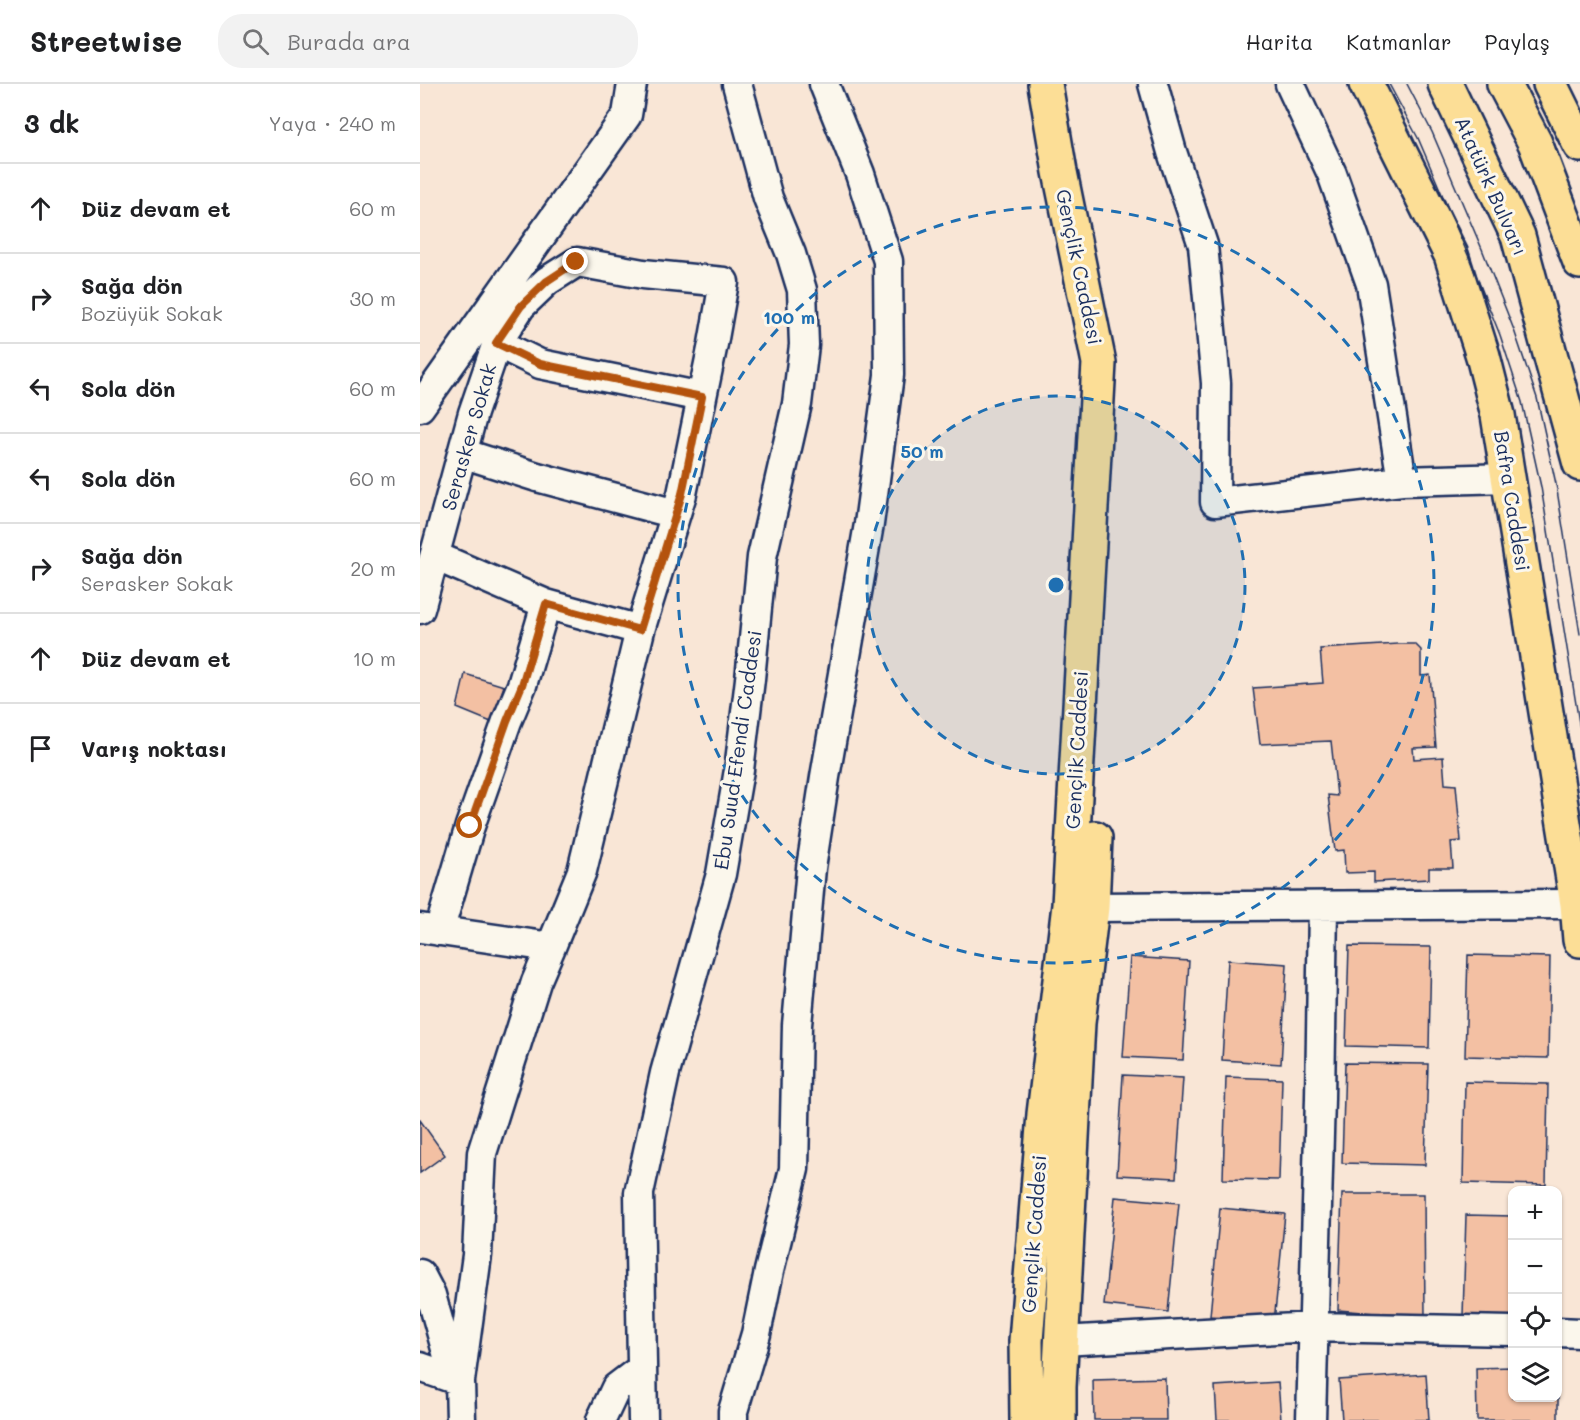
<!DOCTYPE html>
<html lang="tr">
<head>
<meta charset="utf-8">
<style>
	body { margin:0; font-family:Mali,sans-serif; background:#f2f2f2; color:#202124 }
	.controls { position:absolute; right:18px; bottom:18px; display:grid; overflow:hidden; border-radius:12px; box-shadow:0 2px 4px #0004 }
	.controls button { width:54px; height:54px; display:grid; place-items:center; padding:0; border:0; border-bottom:2px solid #e0e0e0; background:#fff; color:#202124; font:30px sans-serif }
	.stop { position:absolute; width:18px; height:18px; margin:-14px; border:4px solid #b45309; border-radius:50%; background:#fff }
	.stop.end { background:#b45309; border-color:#fff; box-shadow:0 2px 6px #0008 }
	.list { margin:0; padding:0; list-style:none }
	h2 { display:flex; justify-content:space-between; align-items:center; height:78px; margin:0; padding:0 24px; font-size:26px }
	h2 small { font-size:20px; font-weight:400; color:#757577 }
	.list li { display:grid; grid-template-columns:39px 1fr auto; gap:18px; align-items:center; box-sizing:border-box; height:90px; padding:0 24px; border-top:2px solid #e0e0e0 }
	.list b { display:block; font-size:22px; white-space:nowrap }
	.list p { margin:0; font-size:20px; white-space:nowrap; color:#757577 }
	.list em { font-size:20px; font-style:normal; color:#757577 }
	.icon { flex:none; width:33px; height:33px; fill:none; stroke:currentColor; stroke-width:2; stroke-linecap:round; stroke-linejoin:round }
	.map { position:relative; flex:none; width:1160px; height:1336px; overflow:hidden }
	header { display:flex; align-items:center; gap:36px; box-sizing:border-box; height:84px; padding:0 30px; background:#fff; border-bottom:2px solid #e0e0e0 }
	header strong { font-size:28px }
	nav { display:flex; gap:33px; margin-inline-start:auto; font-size:21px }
	.search { width:420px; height:54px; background:#f2f2f2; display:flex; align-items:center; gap:15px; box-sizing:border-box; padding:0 21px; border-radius:24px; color:#757577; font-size:22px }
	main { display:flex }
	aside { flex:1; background:#fff }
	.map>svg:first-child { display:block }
	.building { fill:#f3c0a3; stroke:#1b2f5e; stroke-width:1.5 }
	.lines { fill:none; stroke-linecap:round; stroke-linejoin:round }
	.minor-casing { stroke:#1b2f5e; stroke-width:33 }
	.major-casing { stroke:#1b2f5e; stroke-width:38 }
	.minor { stroke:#fbf7ec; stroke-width:28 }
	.major { stroke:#fcde96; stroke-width:33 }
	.tram { stroke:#1b2f5e; stroke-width:1.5 }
	.route { stroke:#b45309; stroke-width:8 }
	.ring { fill:none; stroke:#1f6fb2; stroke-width:3; stroke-dasharray:10 8 }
	.labels { text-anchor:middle; stroke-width:6; stroke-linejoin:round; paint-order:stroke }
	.street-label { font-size:20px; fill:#1b2f5e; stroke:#fbf7ec }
	.centre { fill:#1f6fb2; stroke:#fbf7ec; stroke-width:3 }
	.ring-label { font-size:18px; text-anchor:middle; font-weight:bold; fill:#1f6fb2; stroke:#fbf7ec; stroke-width:6; stroke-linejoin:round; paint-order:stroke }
</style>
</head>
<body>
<header>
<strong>Streetwise</strong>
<div class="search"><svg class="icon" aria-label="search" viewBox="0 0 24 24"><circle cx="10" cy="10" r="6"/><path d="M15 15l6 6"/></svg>Burada ara</div>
<nav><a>Harita</a><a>Katmanlar</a><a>Paylaş</a></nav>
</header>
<main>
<aside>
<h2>3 dk<small>Yaya · 240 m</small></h2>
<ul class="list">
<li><svg class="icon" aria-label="ahead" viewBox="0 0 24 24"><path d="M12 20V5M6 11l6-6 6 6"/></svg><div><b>Düz devam et</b></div><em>60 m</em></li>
<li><svg class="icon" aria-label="right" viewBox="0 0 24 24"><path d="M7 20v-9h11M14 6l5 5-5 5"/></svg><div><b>Sağa dön</b><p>Bozüyük Sokak</p></div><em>30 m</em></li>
<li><svg class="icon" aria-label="left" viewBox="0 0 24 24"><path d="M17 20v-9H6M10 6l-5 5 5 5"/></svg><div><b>Sola dön</b></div><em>60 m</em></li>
<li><svg class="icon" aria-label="left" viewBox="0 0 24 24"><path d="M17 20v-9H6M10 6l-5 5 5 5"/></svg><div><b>Sola dön</b></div><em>60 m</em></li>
<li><svg class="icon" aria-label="right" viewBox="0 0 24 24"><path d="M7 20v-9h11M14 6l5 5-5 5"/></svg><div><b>Sağa dön</b><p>Serasker Sokak</p></div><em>20 m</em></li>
<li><svg class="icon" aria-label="ahead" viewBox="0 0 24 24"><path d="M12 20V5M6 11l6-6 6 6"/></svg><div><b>Düz devam et</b></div><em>10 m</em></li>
<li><svg class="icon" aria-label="arrive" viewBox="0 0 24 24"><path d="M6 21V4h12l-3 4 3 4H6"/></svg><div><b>Varış noktası</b></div></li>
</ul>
</aside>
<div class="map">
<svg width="1160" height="1336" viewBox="0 0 1160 1336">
	<rect width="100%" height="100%" fill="#f9e6d6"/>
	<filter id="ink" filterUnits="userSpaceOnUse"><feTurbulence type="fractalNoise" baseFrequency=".0167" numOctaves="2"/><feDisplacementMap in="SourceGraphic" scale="12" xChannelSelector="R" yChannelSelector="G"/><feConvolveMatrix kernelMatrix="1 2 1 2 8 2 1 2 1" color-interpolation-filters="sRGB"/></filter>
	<g filter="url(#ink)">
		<path class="building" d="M978,560H995L1001,566V592L1010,591L1016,663L993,664L994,675L1023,673L1025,700L1036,701L1041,757L1031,758L1033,784H1009V795L954,798V788L925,789L924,766L915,767L908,711L917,712L911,657L840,660L833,604L903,599L900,565Z
			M45,590L84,602L71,638L37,624Z
			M929,862L1011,863L1009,964L926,962Z
			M1048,871L1130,873L1128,974L1045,972Z
			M710,873L769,877L763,976L703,973Z
			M808,876L867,880L861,980L802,976Z
			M925,979L1008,980L1005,1081L922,1079Z
			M703,991L763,994L756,1094L697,1091Z
			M806,993L862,995L859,1096L803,1095Z
			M1045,998L1128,1000L1126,1101L1043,1099Z
			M0,1036L25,1071L0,1089Z
			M922,1110H1004L1005,1233L918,1226Z
			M695,1113L759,1119L748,1228L684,1221Z
			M800,1124L865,1130L854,1238L790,1232Z
			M1046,1131L1092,1132V1233L1043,1232Z
			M1092,1283V1314H1138V1283V1336H1057L1056,1284Z
			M1006,1290L1009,1336H922L919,1296Z
			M745,1294L746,1336H674L673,1296Z
			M858,1298L861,1336H797L795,1302Z"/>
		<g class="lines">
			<g class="minor-casing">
				<path id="minor" d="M733,0L752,68L783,161L796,299L795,418L982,397L1089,394
					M870,0L912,90L951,200L982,397
					M77,259L120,280L282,313
					M0,323L207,31L212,0
					M42,369L117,393L256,430
					M15,472L126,520L220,546
					M0,525L53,329L77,259L101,222L127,197L157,178L223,190L304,198L293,260L262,410L220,546L162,787L131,863L0,844
					M651,821L672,823L1157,820
					M19,847L50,742L87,637L102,601L126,520
					M0,1190L11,1211L28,1272L40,1297L41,1336
					M1138,1248L1160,1249
					M642,1257L893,1243L1092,1247
					M0,1283L40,1297L57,1171L62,1069L116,898L131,863
					M181,1336L196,1304L221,1285
					M223,1336L219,1109L245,989L301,790L319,686L330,595L342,473L377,320L384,261L382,206L371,170L348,114L317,0
					M313,1336V1327L336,1250L349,1187L374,1085L377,941L391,784L405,693L449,440L469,291L468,177L440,90L404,0
					M891,1336L900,1014L903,822"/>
			</g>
			<g class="major-casing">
				<path id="major" d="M946,0L1031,171L1063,272L1078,331L1157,820L1160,856
					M1025,0L1098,152L1160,380
					M1084,0L1115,59L1160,178
					M1130,0L1160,61
					M607,1336L606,1257L624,1030L649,821L679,279L640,88L625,0
					M639,1336V1303L658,939L672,823L675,754"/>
			</g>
			<use href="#minor" class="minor"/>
			<use href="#major" class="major"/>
			<path class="tram" d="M969,0L998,54L1048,171L1080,251L1102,318L1121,403L1160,645
				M987,0L1012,48L1062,165L1094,246L1117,314L1136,400L1160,550"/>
		</g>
	</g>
	<g class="lines" filter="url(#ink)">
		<path class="route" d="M50,742L87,637L102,601L126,520L220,546L262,410L282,313L120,280L76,259L101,222L127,197L156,178"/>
	</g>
	<circle cx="636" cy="501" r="189" fill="#1f6fb2" fill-opacity=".12"/>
	<g class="ring">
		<circle cx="636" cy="501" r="189"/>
		<circle cx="636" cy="501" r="378"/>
	</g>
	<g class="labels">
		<g class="street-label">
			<text transform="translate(1071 102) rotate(66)" y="7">Atatürk Bulvarı</text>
			<text transform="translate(659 183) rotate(78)" y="7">Gençlik Caddesi</text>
			<text transform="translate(49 353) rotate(-74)" y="7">Serasker Sokak</text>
			<text transform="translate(1092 417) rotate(81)" y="7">Bafra Caddesi</text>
			<text transform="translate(318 666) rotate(-82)" y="7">Ebu Suud Efendi Caddesi</text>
			<text transform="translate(657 666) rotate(-87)" y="7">Gençlik Caddesi</text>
			<text transform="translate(614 1150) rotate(-86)" y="7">Gençlik Caddesi</text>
		</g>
	</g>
	<circle cx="636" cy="501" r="9" class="centre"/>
	<g class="ring-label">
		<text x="369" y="240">100 m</text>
		<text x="502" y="374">50 m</text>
	</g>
</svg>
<div class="controls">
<button>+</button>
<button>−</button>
<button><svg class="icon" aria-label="locate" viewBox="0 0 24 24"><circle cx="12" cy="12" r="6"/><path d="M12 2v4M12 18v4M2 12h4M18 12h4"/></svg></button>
<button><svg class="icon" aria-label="layers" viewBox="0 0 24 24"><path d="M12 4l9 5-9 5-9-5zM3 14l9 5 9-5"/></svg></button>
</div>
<div class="stop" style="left:50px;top:742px"></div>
<div class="stop end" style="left:156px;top:178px"></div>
</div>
</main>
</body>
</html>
